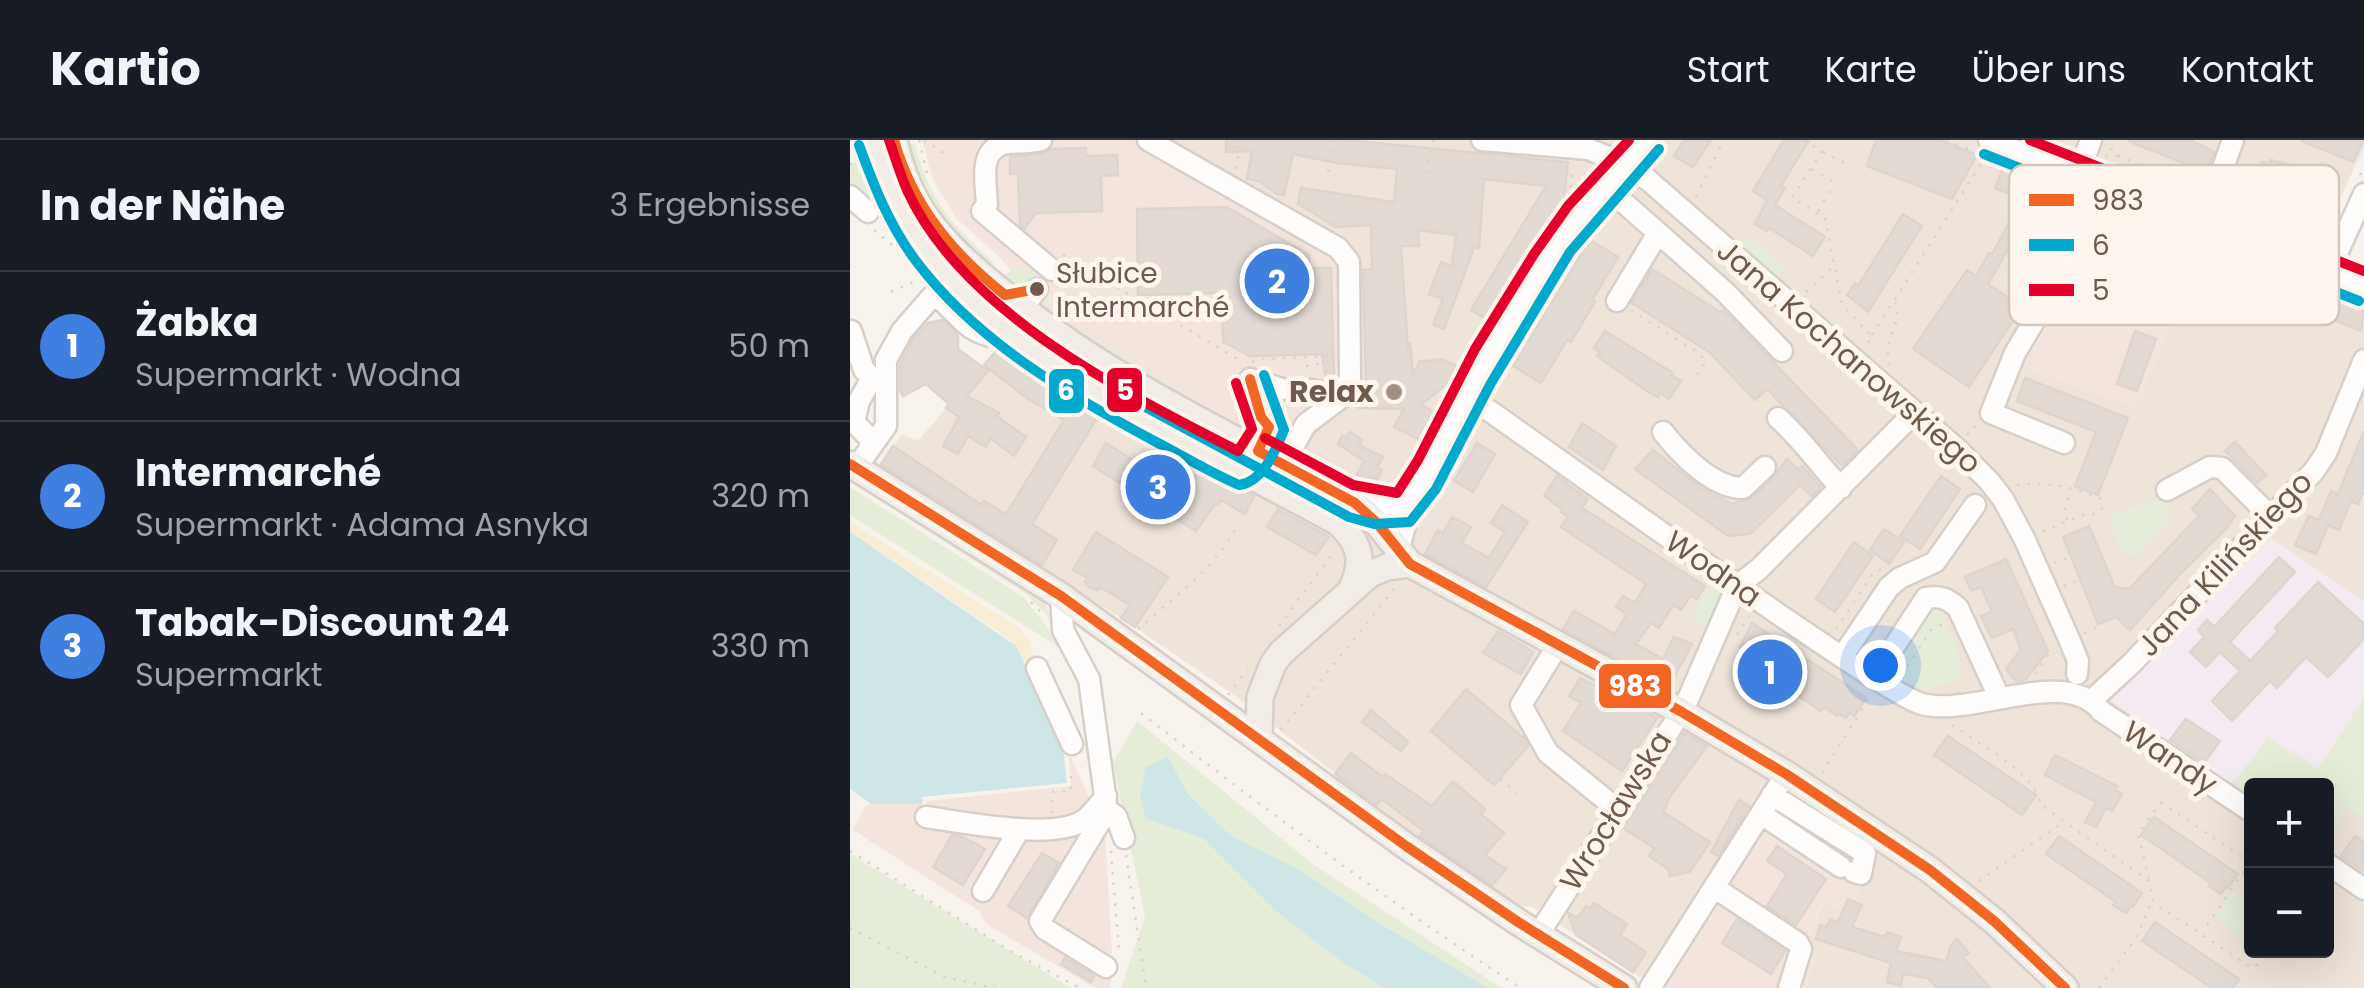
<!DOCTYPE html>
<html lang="de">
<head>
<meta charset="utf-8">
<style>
	body { margin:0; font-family:Poppins,sans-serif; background:#20242c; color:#f1f3f6 }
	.controls { position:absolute; right:30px; bottom:30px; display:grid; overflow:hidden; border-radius:10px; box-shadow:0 10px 40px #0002 }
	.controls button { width:90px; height:90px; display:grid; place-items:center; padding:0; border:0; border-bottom:2px solid #363941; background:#171b24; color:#f1f3f6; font:50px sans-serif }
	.you { position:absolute; left:1030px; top:525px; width:35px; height:35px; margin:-25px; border:8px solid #fff; border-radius:50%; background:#1a73e8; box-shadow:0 0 0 15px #1a73e833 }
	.badge { display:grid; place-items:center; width:65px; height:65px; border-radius:50%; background:#2563eb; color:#fff; font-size:32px; font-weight:700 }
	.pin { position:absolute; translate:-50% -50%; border:5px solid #fff; box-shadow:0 2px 10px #0006 }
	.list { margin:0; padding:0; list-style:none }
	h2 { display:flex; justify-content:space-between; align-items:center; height:130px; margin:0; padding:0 40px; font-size:42px }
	h2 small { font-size:32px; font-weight:400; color:#9ea1a6 }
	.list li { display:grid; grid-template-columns:65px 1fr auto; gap:30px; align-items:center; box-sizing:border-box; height:150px; padding:0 40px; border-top:2px solid #363941 }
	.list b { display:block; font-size:38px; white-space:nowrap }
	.list p { margin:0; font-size:32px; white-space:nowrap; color:#9ea1a6 }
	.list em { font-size:32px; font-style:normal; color:#9ea1a6 }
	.map { position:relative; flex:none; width:1514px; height:848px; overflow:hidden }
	header { display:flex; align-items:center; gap:60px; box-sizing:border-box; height:140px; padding:0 50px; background:#171b24; border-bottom:2px solid #363941 }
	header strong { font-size:48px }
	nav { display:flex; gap:55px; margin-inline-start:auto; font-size:35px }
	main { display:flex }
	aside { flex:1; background:#171b24 }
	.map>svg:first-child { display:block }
	.residential { fill:#efe4da; fill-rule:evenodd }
	.commercial { fill:#f4e4de }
	.education { fill:#f3eaf2 }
	.green { fill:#e5ecd8 }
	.sand { fill:#f7edd7 }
	.water { fill:#cfe5e6 }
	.pier { fill:#f7f2ec }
	.building { fill:#e3dad4; stroke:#dfd5cf; stroke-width:2.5 }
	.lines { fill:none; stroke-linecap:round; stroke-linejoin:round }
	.minor-tunnel { stroke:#d6ccc4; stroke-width:20; stroke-dasharray:20 10; stroke-linecap:butt }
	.minor-casing { stroke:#d6cfca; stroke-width:25 }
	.major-casing { stroke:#d7cfca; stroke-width:30 }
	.path { stroke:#d9d2cf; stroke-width:2.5; stroke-dasharray:2.5 8; stroke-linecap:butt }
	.minor { stroke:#fefdfc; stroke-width:20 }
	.major { stroke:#f1ece6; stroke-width:25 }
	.bus-1-casing { stroke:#fef6ee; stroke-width:18 }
	.bus-2-casing { stroke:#fef6ee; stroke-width:18 }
	.bus-3-casing { stroke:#fef6ee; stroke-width:18 }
	.bus-1 { stroke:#f26522; stroke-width:10 }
	.bus-2 { stroke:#00a9ce; stroke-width:10 }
	.bus-3 { stroke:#e4002b; stroke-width:10 }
	.bus-dot { fill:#72594e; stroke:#fef6ee; stroke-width:4 }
	.poi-dot { fill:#a18f85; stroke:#fef6ee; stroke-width:4 }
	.labels { text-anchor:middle; stroke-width:10; stroke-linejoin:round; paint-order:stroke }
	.bus-label { font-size:28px; fill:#72594e; stroke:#fef6ee; text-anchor:start }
	.street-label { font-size:30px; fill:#72594e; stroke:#fef6ee }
	.poi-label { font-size:30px; font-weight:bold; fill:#72594e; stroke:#fef6ee; text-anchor:end }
	.key { fill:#fef6ee; stroke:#d4c7be; stroke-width:2.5 }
	.key-label { font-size:28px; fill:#72594e }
	.line-badge { stroke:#fef6ee; stroke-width:4 }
	.badge-label { font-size:28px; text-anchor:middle; font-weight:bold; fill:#fff }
</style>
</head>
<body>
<header>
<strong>Kartio</strong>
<nav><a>Start</a><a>Karte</a><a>Über uns</a><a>Kontakt</a></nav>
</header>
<main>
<aside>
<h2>In der Nähe<small>3 Ergebnisse</small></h2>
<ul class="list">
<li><span class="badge" style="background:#3f7fe0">1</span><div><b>Żabka</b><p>Supermarkt · Wodna</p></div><em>50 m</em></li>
<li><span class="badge" style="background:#3f7fe0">2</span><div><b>Intermarché</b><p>Supermarkt · Adama Asnyka</p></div><em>320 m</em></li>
<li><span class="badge" style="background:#3f7fe0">3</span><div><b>Tabak-Discount 24</b><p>Supermarkt</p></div><em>330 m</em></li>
</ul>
</aside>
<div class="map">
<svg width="1514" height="848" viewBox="0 0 1514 848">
	<rect width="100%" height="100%" fill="#f7f2ec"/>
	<path class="residential" d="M293,0H1514V7L1456,132L1514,156V848H956L966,815L954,807L973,764L999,773L1026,712L906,669L901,678L895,675L871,718L791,838L681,766L673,767L592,716L387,557L285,487L29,327L52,294L68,301L151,205L251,272L405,355L430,310L467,260ZM1402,646H1476V810H1402Z"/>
	<path class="commercial" d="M72,0H293L488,115L492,241L467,260L430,310L321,251L187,166L151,118L107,79L83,40Z
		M1254,62L1355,104L1286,268L1167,226Z
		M215,604L255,692L263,833L259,848H245L136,784L129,771L3,690L16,665L74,657Z
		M914,639L1026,712L999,773L972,764L954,807L966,815L956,848H806L791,839L871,718L895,675L901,678L906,669L898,664Z"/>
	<path class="education" d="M1421,398L1514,461V558L1468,629L1418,597L1390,636L1380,643L1261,561Z"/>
	<path class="green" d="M65,4C78,59 103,86 144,123L141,130C96,91 76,61 54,5Z
		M12,14L28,58L25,62L0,41V27Z
		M896,95L935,128L922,143L883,110Z
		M182,125L186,137L177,146L149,138L168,127L175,132Z
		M194,158L206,162L197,167L206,175L385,284L398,279L405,286V299L308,248L186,169V162Z
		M0,333L192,458L204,482L175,453L0,342Z
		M0,347L173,457L218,513L0,375Z
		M1312,358L1321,367L1318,381L1289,413L1282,416C1268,408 1259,390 1263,374Z
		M857,438L867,445L872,455L859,489L841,476L861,445L855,440Z
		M1088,463L1099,471L1092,475L1106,505L1111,541L1068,548L1038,529Z
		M1514,558V677L1497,668L1477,699L1476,646H1402L1401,657L1380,643L1390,636L1418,597L1468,629Z
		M287,581L464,725L652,848H638L524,780L450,730L381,696L337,653L296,679L353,698L427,772L495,824L535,848H271L295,777L263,622Z
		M0,714L221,848H0Z
		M1382,751L1401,764V805L1365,777Z"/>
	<path class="sand" d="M0,382L171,489L178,499L185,518L175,523L159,499L0,392Z"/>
	<path class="water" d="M0,392L166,506L213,606L217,643L73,657V664H21L0,649Z
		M318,617L337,653L381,696L450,730L524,780L638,848H535L495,824L427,772L353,698L296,679L290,655L296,627Z"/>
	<path class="pier" d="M179,521L218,604L221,646L77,661L76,667H73L72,657L217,643L213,606L175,523Z"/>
	<path class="building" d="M376,0H496L718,22L713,68L643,183L621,170L696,46L634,39L629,108H624L594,189L583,185L593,159L579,154L591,122L602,126L606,95L568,90L569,106H551L558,209L560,202L563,237L569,222L592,219L607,226L597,244L571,265L584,272L570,300L544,287L554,269L509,268L508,254L516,241L513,130L522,129L521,85L486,87L448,64L451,48L544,62L547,29L487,23L443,14L434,55L427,54L409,41L397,39L402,11L376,12Z
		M834,0H861L843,27L824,16Z
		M934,0H959L931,46L935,48L925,65L975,97L963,116L919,88L917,91L905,84L917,60L903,51Z
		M1026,0H1090L1127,15L1102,59L1017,26Z
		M1340,0L1364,12L1357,32L1278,1Z
		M1514,0L1503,22L1452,1L1453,0Z
		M236,8V16L267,15L268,35L251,36L252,71L186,73L174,89L170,85L168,33L160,34V17L190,14L201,9Z
		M1421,20L1452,28L1448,40L1436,37L1428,60L1437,63L1428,93L1376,73L1383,51L1403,59L1412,22L1420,24Z
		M1154,26L1208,47L1192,86L1186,83L1177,100L1167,94L1138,144L1172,167L1119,247L1063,209L1117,130L1126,136L1139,113L1142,114L1172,59L1145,48Z
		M377,67L459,115V128H481L484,241L476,239L472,214L400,216L373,202L372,153L288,155L287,69Z
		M1053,74L1072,86L1018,172L997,155L1005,143L1008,146Z
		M740,100L768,117L742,160L745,162L728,190L721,202L717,200L691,243L663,226Z
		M1402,123L1514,167L1511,191L1416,153L1414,158L1387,147L1393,132L1398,134Z
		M802,129L870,172L873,170L1008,310L992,326L917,249L905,260L859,212L782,163Z
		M92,180L108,195V209L138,231L117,256L149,273L147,276L176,297L164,316L140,298L136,307L118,296L108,314L93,306L109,277L96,268L99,264L76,244L53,256L50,251V224L63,199L78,183Z
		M755,191L823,233L821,235L831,241L819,259L810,253L808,257L798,252L747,216L750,212L744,208Z
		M1285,191L1306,199L1287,251L1267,244Z
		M156,209L250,273L182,384L207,400L192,425L31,324L43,306L132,365L134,361L156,374L214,280L177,258L134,225L147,210Z
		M1175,238L1278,278L1248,355L1225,346L1246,292L1167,261Z
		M732,283L766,306L753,330L719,307Z
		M1514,291V350L1508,364L1501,361L1489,390L1478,385L1466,414L1445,405L1459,376L1469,380L1481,351L1488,354Z
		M500,292L512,300L509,305L533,317L527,327L532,330L527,340L522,337L517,347L504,340L514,321L488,304L492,296L496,298Z
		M1385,302L1416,335L1407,343L1375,311Z
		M256,303L333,352L350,328L404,356L395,374L371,360L368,365L365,364L346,391L243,326Z
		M627,303L645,314L623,352L604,341Z
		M803,310L851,348L882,364L902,358L924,337L937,319L948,330L952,326L971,347L962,356L950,345L900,394L878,396L785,329Z
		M707,336L738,359L732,368L855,446L847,459L841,455L831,470L823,465L809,488L801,483L786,504L813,519L824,497L842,504L819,547L713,489L724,471L765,494L777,474L766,467L773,456L785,463L796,444L711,387L718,377L711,372L713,370L694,356Z
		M1091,336L1110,349L1070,409L1050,396Z
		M1360,349L1385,376L1377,388L1332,432L1280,490L1266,477L1248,484L1213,397L1239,386L1265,447L1279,449L1349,376L1342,369Z
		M652,365L678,382L636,447L575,414L588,390L593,393L602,377L621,387L612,403L639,418L655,392L641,383Z
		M428,369L479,397L466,415L417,387Z
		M1034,389L1054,402L1039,424L1020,410Z
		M246,392L318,437L285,487L271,478L280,465L250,447L248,450L240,448L235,442L237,438L223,430Z
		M1004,402L1023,416L985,472L966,459Z
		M1429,417L1445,432L1380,502L1400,521L1428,491L1425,488L1468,442L1514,484V499L1478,537L1456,517L1427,548L1420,541L1382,581L1362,561L1390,531L1370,512L1356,527L1340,512L1354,497L1348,490L1357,480L1364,487Z
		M1156,419L1198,511L1175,540L1167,542L1156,529L1171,509L1163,489L1142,498L1131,476L1142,471L1131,447L1121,451L1115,437Z
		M902,483L1016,558L1004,576L999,573L996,578L989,574L987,576L974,567L971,571L890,517L894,510L890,507Z
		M648,491L683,512L671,534L633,513Z
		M730,538L807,578L772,631L713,591L731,563L719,556Z
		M616,549L674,598L678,606L644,645L581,591Z
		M521,570L558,602L551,611L512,582Z
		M1336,579L1370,601L1354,623L1320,600Z
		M835,593L857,606L821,655L813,672L860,702L840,732L820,736L818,729L799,716L804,708L773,688Z
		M1098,596L1186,655L1172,675L1084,615Z
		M501,613L533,637L535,634L582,666L603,641L635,669L631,674L654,693L635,715L656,729L642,745L570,696L574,691L532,659L527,665L485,634Z
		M1205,615L1267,646L1265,650L1272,654L1262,671L1256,668L1246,687L1235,682L1246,662L1195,635Z
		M889,660L899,666L868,716L861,712Z
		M1304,677L1388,734L1378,748L1376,746L1371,754L1359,746L1361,743L1291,695Z
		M102,695L113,697L135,709L113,745L83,727Z
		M1209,696L1292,753L1283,767L1281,765L1276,773L1263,765L1266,762L1196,714Z
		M1505,696L1514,702V731L1491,716Z
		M927,706L976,739L946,785L917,766L937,734L917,721Z
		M192,713L209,723L177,778L158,766Z
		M998,759L1012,765L1002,787L1035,797L1037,792L1051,797L1046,811L1096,821L1101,805L1107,799L1119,813L1113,817L1140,848H1087L1078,838L1053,834L1051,846L1037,842L1041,823L966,799L970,785L977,787L980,779L988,782Z
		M744,763L777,784L770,795L796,812L783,832L726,795L718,773L728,778L736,766L740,769Z
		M887,779L935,811L921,834L872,803Z
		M1305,782L1389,839L1383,848H1362L1292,801Z
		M215,818L244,836L241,842L211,824Z"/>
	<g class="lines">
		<path class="minor-tunnel" d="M432,249L462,250"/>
		<g class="minor-casing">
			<path id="minor" d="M191,0C180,3 169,2 158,3C127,8 136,41 137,65L132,71L202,130
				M298,0L488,108L499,122L500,238L492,257L456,284L433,324
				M632,0L738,9L761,18L798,40L1106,308L1139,341L1153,359L1174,398L1219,499L1228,521L1227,534
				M1139,0L1514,147
				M1228,34L1241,0
				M755,46L875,152L932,211
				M0,56L18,72
				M1353,83L1383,0
				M1478,133L1514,54
				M86,155C113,179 125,204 163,194
				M767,161L808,93
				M169,182L172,169L187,149
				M1,191L14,230L22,238L9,261L4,282L24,303
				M400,239L432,249
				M462,250L492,257
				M617,255C722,329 828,405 934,478C968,501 1001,524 1036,545C1046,551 1058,559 1069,563C1119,580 1214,524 1251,571L1402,672
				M928,278C952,299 969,325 991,348
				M813,292C831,315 863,348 893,348L915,327
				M1214,303L1141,273L1165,213L1233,99L1252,44
				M399,321L419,287L411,277L400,239
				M6,328L36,286V220L52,191L100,136
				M1317,350L1360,327L1372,328L1421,377
				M505,363C529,370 547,375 564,356
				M549,411C562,336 628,236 668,170C689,135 708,98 734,67C755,43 780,27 797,0
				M211,456L213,490L239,539L257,670L266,676L274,698
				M708,505L671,565L698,613L767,669
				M992,517L1039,447L1050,438L1085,422L1125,365
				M187,528L222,604
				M1024,537L1076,458C1091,456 1097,458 1108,468L1149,557
				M1242,560L1281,524L1464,331L1476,313L1514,220
				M922,655L1015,713L1011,734L1004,732
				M911,674L991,727
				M76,677C113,682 204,701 234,680C242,675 249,664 256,656
				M1476,723L1514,749
				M865,748L948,803L951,809L939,848
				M133,751L169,690
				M688,795L835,566L887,446L909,429L1065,272
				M256,827L195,789L190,781L257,670
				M800,848L936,634"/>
		</g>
		<g class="major-casing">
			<path id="major" d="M23,0C71,198 329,292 489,383C510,404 515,420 502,448
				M44,0C50,26 60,55 76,77C98,108 128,133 158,157C263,242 387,299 505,363L527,383L560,424L830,571L936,634L1080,730L1144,781L1215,848
				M0,324L211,456L556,706L668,782L774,848
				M409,598L410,557L423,524L431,513L520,434L537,427L560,424"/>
		</g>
		<path class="path" d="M69,0L77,33
			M74,0L100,17
			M954,0L972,11L942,58L975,78L992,164L1022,197L1015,207
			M1096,0L1127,12
			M973,12L998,25
			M1255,16H1268L1258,5
			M1268,16L1335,42
			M0,25L9,15
			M386,29L391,0
			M962,29L985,43
			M478,32L482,0
			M1510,35L1514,26
			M574,43L583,0
			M1346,53L1335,42L1347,41
			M846,57L874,0
			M719,58L723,26
			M968,71L980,51
			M24,90L60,120
			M213,115L391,221
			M41,152L74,137
			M956,152L983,127
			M781,170L850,214L856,222L846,236
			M1022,195L1136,16
			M402,222L410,219L484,216
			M1040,225C1031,199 1054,185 1045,162
			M456,226L481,222
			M644,251L718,127L757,72
			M1117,295L1129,283
			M1167,345C1198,341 1220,347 1250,358L1253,373
			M1217,380L1214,371L1221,350
			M1193,391L1235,374H1250
			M1204,423L1217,418
			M1214,446L1226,441
			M181,462L193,474
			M429,486L484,412
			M288,489C322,459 365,428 386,388
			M986,489L1024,432L1032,429
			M1234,493L1246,488
			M887,495L899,476
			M1185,534L1203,508
			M1052,535L1081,490L1097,482
			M378,555L398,529
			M291,573C415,669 539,763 671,848
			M1102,585C1129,604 1186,633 1191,665L1299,741L1304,763L1402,828L1408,824
			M431,590L545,448
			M972,633L1021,555
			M650,639L667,653
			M1311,662L1399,722
			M202,673V652L221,651V632
			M0,711L162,812L230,848
			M261,711L269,812
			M276,715L296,848
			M1393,733L1402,739
			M1299,739L1288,694L1316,655
			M1129,741L1215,681
			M1357,785L1402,719
			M0,788L95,837L145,848
			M1249,848L1286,798L1302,760"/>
		<use href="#minor" class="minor"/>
		<use href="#major" class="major"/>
		<g class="bus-1-casing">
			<path id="bus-1" d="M44,0C63,66 102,113 155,155L187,149
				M400,239L411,277L419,287L408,311L505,363L527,383L560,424L830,571L936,634L1080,730L1144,781L1215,848
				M0,324L211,456L556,706L668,782L774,848"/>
		</g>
		<g class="bus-2-casing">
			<path id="bus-2" d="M9,5C24,46 39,85 66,121C127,202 220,256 308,303C335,317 361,333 389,345C413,342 425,311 434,290L414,235
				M1134,14L1509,161
				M277,257L499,377L524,384L560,382L586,349L641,243L720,112L809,9"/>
		</g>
		<g class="bus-3-casing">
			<path id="bus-3" d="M39,0C45,17 50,34 57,50C112,172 275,253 388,311L402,289L386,243
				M1180,0L1514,131
				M415,298L503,345L547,353L568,320L625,209L684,114L718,66L779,0"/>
		</g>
		<use href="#bus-1" class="bus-1"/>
		<use href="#bus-2" class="bus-2"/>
		<use href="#bus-3" class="bus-3"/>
	</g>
	<circle class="bus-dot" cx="187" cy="149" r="9"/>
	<circle class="poi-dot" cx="544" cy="252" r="10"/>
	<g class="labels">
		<g class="bus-label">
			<text x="206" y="143">Słubice<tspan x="206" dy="34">Intermarché</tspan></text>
		</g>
		<g class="street-label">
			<text transform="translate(999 217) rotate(41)" y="10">Jana Kochanowskiego</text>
			<text transform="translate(1375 424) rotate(-47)" y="10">Jana Kilińskiego</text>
			<text transform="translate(863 429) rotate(35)" y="10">Wodna</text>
			<text transform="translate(1320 618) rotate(34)" y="10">Wandy</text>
			<text transform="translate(766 671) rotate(-58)" y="10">Wrocławska</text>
		</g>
		<g class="poi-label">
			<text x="524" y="262">Relax</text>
		</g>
	</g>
	<rect x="1159" y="25" width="330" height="160" rx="15" class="key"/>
	<rect x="1179" y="54" width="45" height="12" fill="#f26522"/>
	<rect x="1179" y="99" width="45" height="12" fill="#00a9ce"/>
	<rect x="1179" y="144" width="45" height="12" fill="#e4002b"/>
	<g class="key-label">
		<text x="1242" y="70">983</text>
		<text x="1242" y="115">6</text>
		<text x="1242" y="160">5</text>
	</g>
	<g class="line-badge">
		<rect x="255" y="226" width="39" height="48" rx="10" fill="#e4002b"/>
		<rect x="197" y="227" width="39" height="48" rx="10" fill="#00a9ce"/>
		<rect x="747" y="522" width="76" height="48" rx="10" fill="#f26522"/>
	</g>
	<g class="badge-label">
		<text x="275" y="260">5</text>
		<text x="216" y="260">6</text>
		<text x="785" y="556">983</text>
	</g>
</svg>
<div class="controls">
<button>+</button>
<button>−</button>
</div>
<div class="you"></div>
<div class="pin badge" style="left:920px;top:532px;background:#3f7fe0">1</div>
<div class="pin badge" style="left:427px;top:141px;background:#3f7fe0">2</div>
<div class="pin badge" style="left:308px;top:347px;background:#3f7fe0">3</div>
</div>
</main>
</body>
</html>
